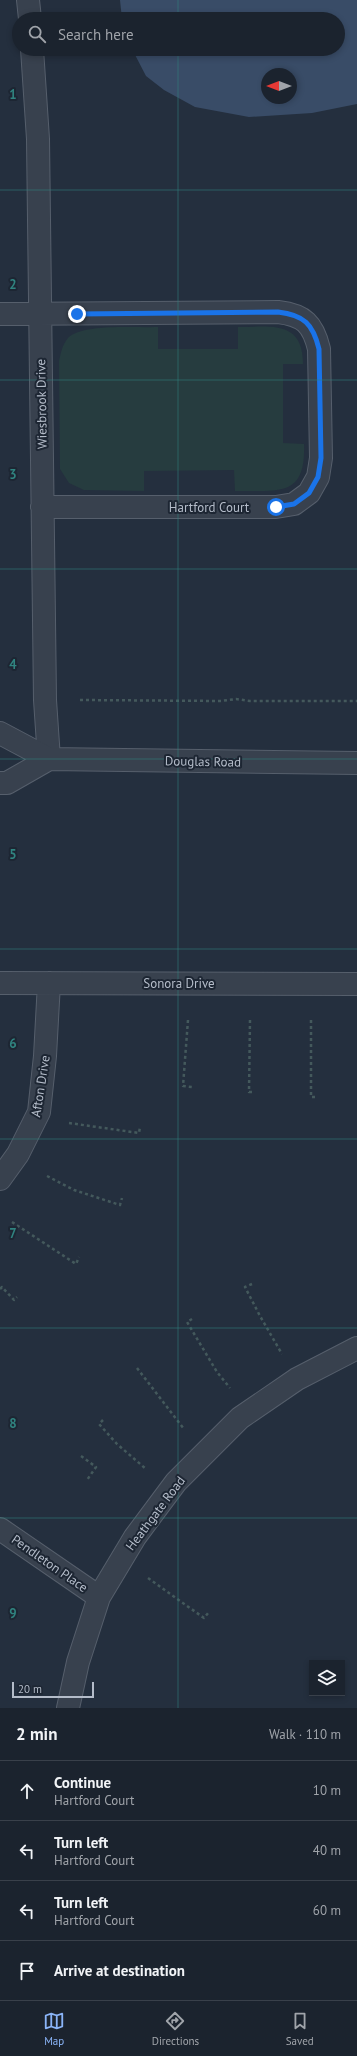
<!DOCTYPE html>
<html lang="en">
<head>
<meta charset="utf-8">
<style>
	body { margin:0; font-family:"PT Sans",sans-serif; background:#282f3a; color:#f1f3f6 }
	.controls { position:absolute; right:12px; bottom:12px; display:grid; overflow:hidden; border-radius:0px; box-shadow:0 2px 6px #0003 }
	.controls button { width:36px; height:36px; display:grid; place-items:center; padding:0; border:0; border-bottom:1px solid #39404a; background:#1b232e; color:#f1f3f6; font:20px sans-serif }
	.compass { position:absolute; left:261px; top:68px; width:36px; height:36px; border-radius:50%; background:#1b232e; box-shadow:0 2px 6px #0003; rotate:270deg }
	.scale { position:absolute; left:12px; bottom:10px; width:82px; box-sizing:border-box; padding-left:4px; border:2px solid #b4bcc9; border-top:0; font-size:11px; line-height:14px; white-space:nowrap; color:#b4bcc9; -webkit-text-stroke:3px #1d2633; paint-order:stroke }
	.stop { position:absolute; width:12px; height:12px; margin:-9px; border:3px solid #1a73e8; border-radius:50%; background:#fff }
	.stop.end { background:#1a73e8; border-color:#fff; box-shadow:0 1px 4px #0008 }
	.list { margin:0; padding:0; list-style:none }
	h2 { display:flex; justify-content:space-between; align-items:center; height:52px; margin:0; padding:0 16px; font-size:17px }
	h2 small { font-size:13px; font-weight:400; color:#a0a4aa }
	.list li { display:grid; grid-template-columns:26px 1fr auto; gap:12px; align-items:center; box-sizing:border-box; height:60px; padding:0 16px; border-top:1px solid #39404a }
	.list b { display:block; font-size:15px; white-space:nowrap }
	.list p { margin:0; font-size:13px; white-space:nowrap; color:#a0a4aa }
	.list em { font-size:13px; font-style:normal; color:#a0a4aa }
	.icon { flex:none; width:22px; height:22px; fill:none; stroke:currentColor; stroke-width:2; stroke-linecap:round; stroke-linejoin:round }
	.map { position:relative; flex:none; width:357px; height:1708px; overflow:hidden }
	.search { position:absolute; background:#1b232e; box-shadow:0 2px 6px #0003; left:12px; right:12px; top:12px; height:44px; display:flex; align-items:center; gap:10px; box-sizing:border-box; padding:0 14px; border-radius:22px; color:#a0a4aa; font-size:15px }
	.sheet { height:292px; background:#1b232e }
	nav { display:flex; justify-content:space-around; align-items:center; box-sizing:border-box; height:56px; border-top:1px solid #39404a; background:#1b232e; font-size:11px; color:#a0a4aa }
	nav a { display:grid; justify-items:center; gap:2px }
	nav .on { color:#8ab4f8 }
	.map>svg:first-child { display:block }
	.green { fill:#263c3f }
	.water { fill:#394c67; fill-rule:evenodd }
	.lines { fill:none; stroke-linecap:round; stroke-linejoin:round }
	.minor-casing { stroke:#565f6c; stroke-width:24 }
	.tertiary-casing { stroke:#565f6c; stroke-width:24 }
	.path { stroke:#44595c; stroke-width:2.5; stroke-dasharray:3 3; stroke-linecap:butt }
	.minor { stroke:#38414e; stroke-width:22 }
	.tertiary { stroke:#38414e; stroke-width:22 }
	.route { stroke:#1a73e8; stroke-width:5 }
	.grid { fill:none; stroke:#308480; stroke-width:1; stroke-opacity:0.55 }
	.labels { text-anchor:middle; stroke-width:4; stroke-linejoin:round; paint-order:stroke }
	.street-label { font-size:13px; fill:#b4bcc9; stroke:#1d2633 }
	.grid-label { font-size:13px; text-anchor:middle; font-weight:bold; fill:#308480; stroke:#1d2633; stroke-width:4; stroke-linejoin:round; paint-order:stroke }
</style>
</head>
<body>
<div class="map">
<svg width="357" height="1708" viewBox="0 0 357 1708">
	<rect width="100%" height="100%" fill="#242f3e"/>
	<path class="green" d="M158,327V349H238V327C271,327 303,320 303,364H283V443L304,444C306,499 278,490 235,491L234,470L144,471V491L84,490L69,483L60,469L59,361C61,353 62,345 68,338C82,323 138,328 158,327Z"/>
	<path class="water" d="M120,0H357V104L312,113L249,117L195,107L164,90L146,76L132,49H338V19H122ZM267,74H291V98H267Z"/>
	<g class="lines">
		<g class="minor-casing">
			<path id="minor" d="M28,0L30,19
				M32,49L38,139L45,700L49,759
				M0,314L278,312C304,315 313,324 319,349L321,458L318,477L309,493L294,504L276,507H42
				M0,983L357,984
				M0,1179L18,1154L39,1112L45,1056L49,983
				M0,1529L99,1597
				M68,1708L78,1662L99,1597L135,1537L176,1482L240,1418L297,1379L357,1348"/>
		</g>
		<g class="tertiary-casing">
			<path id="tertiary" d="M0,733L49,759L357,763
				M0,783H7L49,759"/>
		</g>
		<path class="path" d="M80,700L221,701L236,699L250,701H357
			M188,1020L183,1086L192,1087
			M250,1020L249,1092H255
			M311,1020V1097H318
			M69,1123L139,1133L140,1127
			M47,1176L74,1190L120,1205L122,1198
			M12,1222L76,1264L79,1257
			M252,1284L245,1287L260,1316L282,1354
			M0,1289L2,1287L14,1300L17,1297
			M192,1319L187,1322L217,1372L230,1388
			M137,1368L184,1429
			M103,1420L99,1424L117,1444L146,1469
			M81,1456L96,1467L87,1480
			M148,1578L204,1618L209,1612"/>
		<use href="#minor" class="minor"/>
		<use href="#tertiary" class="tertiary"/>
	</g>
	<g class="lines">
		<path class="route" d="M77,314L278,312C304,315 313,324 319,349L321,458L318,477L309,493L294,504L276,507"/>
	</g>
	<path class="grid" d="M178,0V19M178,49V1708M0,190H357M0,380H357M0,569H357M0,759H357M0,949H357M0,1139H357M0,1328H357M0,1518H357"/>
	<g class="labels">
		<g class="street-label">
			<text transform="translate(41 404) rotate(-91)" y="5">Wiesbrook Drive</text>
			<text x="209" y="512">Hartford Court</text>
			<text transform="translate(203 761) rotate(1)" y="5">Douglas Road</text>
			<text x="179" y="988">Sonora Drive</text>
			<text transform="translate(40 1086) rotate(-81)" y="5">Afton Drive</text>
			<text transform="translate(155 1513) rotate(-53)" y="5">Heathgate Road</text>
			<text transform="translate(50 1563) rotate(35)" y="5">Pendleton Place</text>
		</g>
	</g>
	<g class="grid-label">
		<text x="13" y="99">1</text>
		<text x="13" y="289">2</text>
		<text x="13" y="479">3</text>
		<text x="13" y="669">4</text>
		<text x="13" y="859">5</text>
		<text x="13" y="1048">6</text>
		<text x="13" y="1238">7</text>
		<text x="13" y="1428">8</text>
		<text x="13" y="1618">9</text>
	</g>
</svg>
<div class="controls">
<button><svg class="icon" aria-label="layers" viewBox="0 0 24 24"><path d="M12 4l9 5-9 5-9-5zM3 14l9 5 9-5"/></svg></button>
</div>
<svg class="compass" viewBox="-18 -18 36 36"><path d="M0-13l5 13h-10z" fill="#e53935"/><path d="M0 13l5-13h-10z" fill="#a0a4aa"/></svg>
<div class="scale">20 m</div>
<div class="stop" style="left:276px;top:507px"></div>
<div class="stop end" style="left:77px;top:314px"></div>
<div class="search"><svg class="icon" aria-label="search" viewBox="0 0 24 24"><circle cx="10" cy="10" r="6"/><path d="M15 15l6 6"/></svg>Search here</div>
</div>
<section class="sheet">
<h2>2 min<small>Walk · 110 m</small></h2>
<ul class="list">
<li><svg class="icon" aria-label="ahead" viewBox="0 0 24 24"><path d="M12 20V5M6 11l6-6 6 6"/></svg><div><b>Continue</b><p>Hartford Court</p></div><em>10 m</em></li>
<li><svg class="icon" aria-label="left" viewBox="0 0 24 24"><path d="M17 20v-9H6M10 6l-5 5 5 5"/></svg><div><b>Turn left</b><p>Hartford Court</p></div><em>40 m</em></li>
<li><svg class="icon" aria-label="left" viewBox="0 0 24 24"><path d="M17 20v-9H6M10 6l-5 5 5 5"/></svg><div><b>Turn left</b><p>Hartford Court</p></div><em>60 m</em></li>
<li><svg class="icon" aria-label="arrive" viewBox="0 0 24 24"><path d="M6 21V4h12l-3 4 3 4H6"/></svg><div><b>Arrive at destination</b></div></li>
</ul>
</section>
<nav>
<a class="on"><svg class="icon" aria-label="map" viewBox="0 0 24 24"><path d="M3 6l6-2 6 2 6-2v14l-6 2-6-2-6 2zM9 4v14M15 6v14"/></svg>Map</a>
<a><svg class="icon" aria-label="directions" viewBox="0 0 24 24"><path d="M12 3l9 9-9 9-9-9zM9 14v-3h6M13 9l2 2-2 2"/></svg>Directions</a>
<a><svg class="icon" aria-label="saved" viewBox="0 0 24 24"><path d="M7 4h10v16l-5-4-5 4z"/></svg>Saved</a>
</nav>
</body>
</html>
